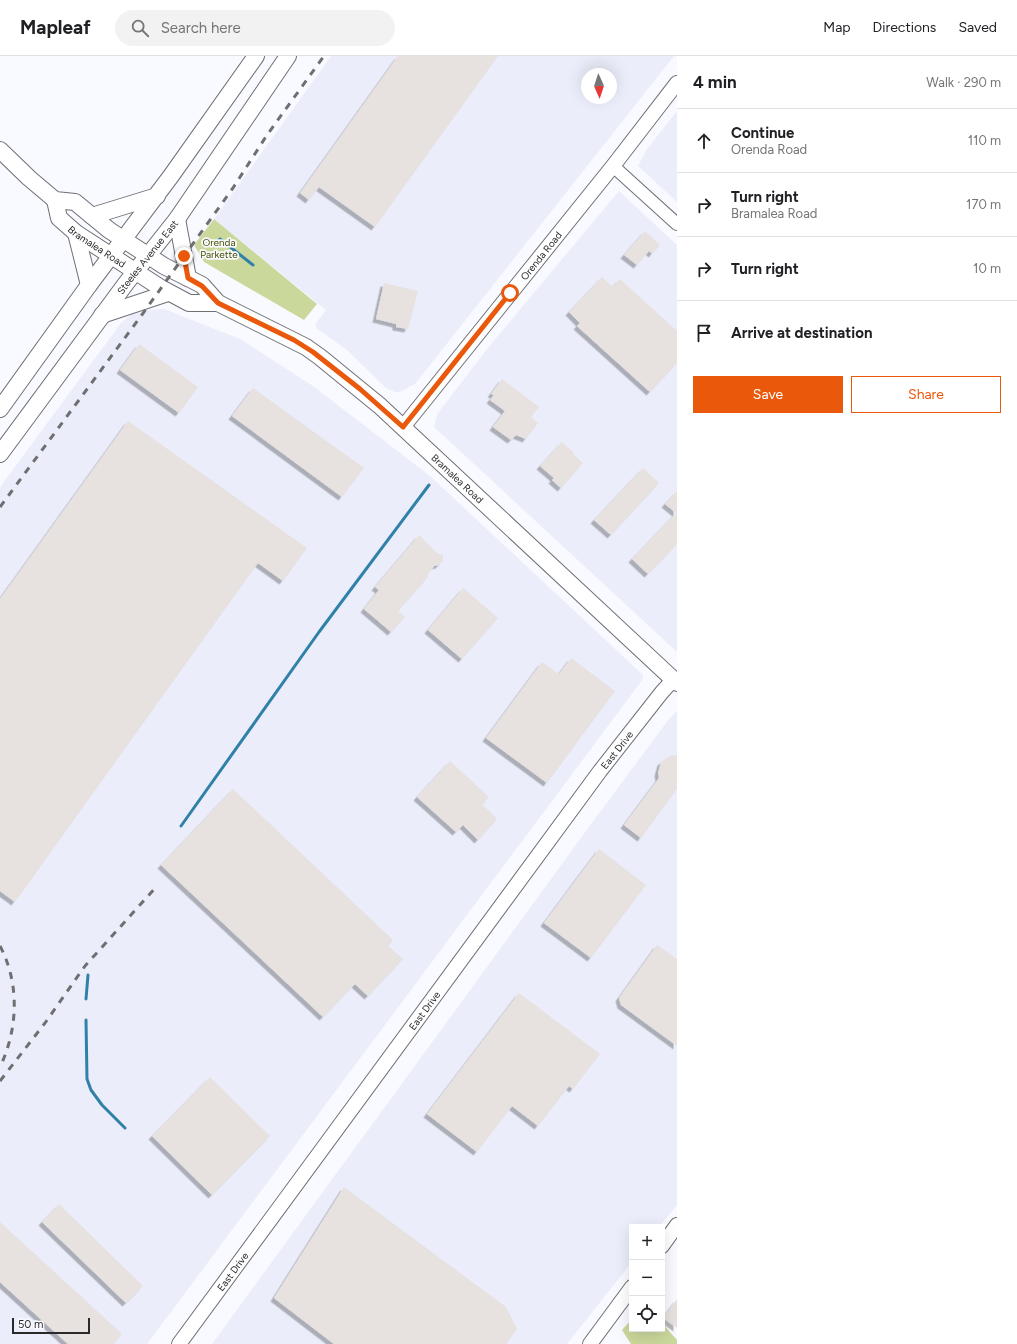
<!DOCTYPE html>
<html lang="en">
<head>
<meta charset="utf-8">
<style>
	body { margin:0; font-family:Figtree,sans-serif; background:#f2f2f2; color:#202124 }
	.controls { position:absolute; right:12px; bottom:12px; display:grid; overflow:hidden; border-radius:0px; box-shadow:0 4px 16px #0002 }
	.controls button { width:36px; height:36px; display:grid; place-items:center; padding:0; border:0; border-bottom:1px solid #e0e0e0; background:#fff; color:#202124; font:20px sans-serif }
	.compass { position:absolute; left:581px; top:12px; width:36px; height:36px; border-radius:50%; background:#fff; box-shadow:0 4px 16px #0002; rotate:177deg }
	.scale { position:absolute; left:12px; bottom:10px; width:78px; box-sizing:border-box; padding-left:4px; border:2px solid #29292b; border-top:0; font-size:11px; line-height:14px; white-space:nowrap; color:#29292b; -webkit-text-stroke:3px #f9faff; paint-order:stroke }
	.stop { position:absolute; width:12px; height:12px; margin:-9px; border:3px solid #ea580c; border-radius:50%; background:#fff }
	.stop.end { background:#ea580c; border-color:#fff; box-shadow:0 1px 4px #0008 }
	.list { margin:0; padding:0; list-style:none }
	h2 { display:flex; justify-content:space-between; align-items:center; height:52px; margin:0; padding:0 16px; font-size:17px }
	h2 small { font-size:13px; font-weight:400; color:#757577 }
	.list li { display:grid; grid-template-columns:26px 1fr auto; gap:12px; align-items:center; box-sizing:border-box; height:64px; padding:0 16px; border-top:1px solid #e0e0e0 }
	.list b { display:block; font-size:15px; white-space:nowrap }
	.list p { margin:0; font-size:13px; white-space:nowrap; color:#757577 }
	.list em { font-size:13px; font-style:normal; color:#757577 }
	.actions { display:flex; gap:8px; padding:12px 16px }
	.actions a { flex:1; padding:9px 0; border:1px solid #ea580c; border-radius:0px; text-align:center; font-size:14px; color:#ea580c }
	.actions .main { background:#ea580c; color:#fff }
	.icon { flex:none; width:22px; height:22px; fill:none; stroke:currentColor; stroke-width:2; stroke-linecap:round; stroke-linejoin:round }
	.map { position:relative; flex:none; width:677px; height:1288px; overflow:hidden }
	header { display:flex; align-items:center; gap:24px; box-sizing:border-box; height:56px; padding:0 20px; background:#fff; border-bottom:1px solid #e0e0e0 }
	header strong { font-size:19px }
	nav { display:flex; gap:22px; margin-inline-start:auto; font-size:14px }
	.search { width:280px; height:36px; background:#f2f2f2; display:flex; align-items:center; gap:10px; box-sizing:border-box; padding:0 14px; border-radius:22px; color:#757577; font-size:15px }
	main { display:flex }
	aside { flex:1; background:#fff }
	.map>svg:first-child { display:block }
	.built { fill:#ebedfa; fill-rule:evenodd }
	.green { fill:#cbd89c }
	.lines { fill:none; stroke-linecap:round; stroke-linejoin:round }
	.stream { stroke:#3081a8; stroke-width:3 }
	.building { fill:#e7e1e0; filter:url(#shadow) }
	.minor-casing { stroke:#6f7075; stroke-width:14 }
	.tertiary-casing { stroke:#6f7075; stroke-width:16 }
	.secondary-casing { stroke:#6f7075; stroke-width:18 }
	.minor { stroke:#fff; stroke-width:12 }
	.tertiary { stroke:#fff; stroke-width:14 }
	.secondary { stroke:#fff; stroke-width:16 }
	.rail { stroke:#6f6f72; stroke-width:3; stroke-dasharray:7 7; stroke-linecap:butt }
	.route { stroke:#ea580c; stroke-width:5 }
	.labels { text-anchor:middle; stroke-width:3.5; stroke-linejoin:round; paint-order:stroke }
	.park-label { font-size:10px; fill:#465001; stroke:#f9faff }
	.street-label { font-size:10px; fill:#29292b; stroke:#f9faff }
</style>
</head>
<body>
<header>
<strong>Mapleaf</strong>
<div class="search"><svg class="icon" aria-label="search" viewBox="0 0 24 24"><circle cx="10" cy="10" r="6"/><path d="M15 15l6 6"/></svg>Search here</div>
<nav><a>Map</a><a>Directions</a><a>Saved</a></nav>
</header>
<main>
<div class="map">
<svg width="677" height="1288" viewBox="0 0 677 1288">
	<defs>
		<filter id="shadow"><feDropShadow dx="-3.5" dy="3.5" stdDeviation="0" flood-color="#0004"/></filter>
	</defs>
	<rect width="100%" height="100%" fill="#f9faff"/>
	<path class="built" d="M331,0H674L415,328L400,336H395L386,332L347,294L316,272V267L326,254L214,163ZM587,18H611V42H587Z
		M677,55V146L638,110L647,93Z
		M619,135L677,189V596L434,371L437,359L441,353L491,288Z
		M164,253L240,283L313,330L430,420L643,619V623L147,1288H0V431L121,267L132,258L148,254Z
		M677,655V1149L659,1171H632V1206L567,1288H212L594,764L669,663Z"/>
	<path class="green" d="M214,163L317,248L304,264L204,206L194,189Z
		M632,1263V1273H662V1267L677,1284V1288H631L622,1274Z"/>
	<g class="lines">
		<path class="stream" d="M220,183L253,209
			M181,770L319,576L429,429
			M86,943L88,919
			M86,964L87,1023L91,1034L102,1049L125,1072"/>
	</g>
	<path class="building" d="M398,0H498L375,171L319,131L309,144L300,137Z
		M645,175L660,189L652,198L649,195L637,209L624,199Z
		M602,221L613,231L620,223L677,275V307L650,336L577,270L580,267L569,256Z
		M384,227L418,235L408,273L396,271V268L376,263Z
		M139,288L198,331L179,357L120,314Z
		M502,323L539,351L531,361L538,367L526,383L516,379L511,384L493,371L505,355L490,344L494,339L491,338Z
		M253,332L364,412L342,441L232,360Z
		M128,365L307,492L283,525L258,507L15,846L0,835V543Z
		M562,386L574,397L573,398L583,407L561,432L552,424L554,422L540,410Z
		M643,412L659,427L611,479L594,464Z
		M677,435V488L648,518L632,503L676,457L665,448Z
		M419,479L437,497L443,499V505L439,509L434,510L427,520L428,521L398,555L405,561L391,576L364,553L379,534L375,531Z
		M463,532L498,562L462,603L428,574Z
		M571,602L615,635L547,727L486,682L542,606L559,618Z
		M677,699V733L641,782L624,769L659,722L658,717L661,706L670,700Z
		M450,705L489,741L482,748L497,763L478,784L463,769L456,776L417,741Z
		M233,733L393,884L388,890L403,903L368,940L355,928L323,961L161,809Z
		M599,793L646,829L591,902L544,867Z
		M657,889L677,903V990L621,949L619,942Z
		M519,937L600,998L573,1033L569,1030L538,1070L512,1050L477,1096L427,1058Z
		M210,1021L270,1080L212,1139L152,1080Z
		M344,1131L506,1251L517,1273L506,1288H334L274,1242Z
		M59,1148L143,1230L126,1247L42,1166Z
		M0,1166L122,1278L113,1288H68L0,1226Z
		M677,1243V1272L663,1262Z"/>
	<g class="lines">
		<g class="minor-casing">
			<path id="minor" d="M613,110L677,168"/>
		</g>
		<g class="tertiary-casing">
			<g id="tertiary">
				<path id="s1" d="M403,371L613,110L677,27"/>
				<path d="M662,1190L677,1169"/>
				<path id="s2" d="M179,1288L600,715L662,636L674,623"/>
				<path d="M590,1288L632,1231"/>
			</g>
		</g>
		<g class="secondary-casing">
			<g id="secondary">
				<path id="s3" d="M0,94L29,122L55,144L75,146L109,174L164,210L202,229L218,247L306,291L320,301L380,350L677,627"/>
				<path id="s4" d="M55,144L59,162L76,177L161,232L189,247H218"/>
				<path d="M92,160L157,140"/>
				<path d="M177,163L188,222"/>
				<path d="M76,177L89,229"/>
				<path d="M102,259L168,237"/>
				<path d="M0,353L89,229L171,120L256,0"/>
				<path id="s5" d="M0,398L127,226L177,163L288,0"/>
			</g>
		</g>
		<use href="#minor" class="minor"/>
		<use href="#tertiary" class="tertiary"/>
		<use href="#secondary" class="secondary"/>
		<path class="rail" d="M0,451L141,260L233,132L267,79L324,0
			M0,890C20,928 18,973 0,1011
			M0,1025L45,967L85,910L157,830"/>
	</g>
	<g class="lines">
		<path class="route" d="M184,200L188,222L202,230L218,247L294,284L313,296L360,333L403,371L510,237"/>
	</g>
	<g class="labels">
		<g class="park-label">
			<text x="219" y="190">Orenda<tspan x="219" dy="12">Parkette</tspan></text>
		</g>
		<g class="street-label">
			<text dy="4" stroke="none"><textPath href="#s4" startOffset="66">Bramalea Road</textPath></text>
			<text dy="4" stroke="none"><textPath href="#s1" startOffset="220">Orenda Road</textPath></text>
			<text dy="4" stroke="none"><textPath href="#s5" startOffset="246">Steeles Avenue East</textPath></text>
			<text dy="4" stroke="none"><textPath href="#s3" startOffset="570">Bramalea Road</textPath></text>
			<text dy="4" stroke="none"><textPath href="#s2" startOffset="738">East Drive</textPath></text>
			<text dy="4" stroke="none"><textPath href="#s2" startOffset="414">East Drive</textPath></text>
			<text dy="4" stroke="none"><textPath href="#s2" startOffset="90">East Drive</textPath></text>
		</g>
	</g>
</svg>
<div class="controls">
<button>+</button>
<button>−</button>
<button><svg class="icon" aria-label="locate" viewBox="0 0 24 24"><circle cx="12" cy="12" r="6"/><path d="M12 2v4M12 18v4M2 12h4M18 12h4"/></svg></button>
</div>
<svg class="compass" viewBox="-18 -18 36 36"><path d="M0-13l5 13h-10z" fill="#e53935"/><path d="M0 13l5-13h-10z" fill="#757577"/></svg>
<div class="scale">50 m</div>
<div class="stop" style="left:510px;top:237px"></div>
<div class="stop end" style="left:184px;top:200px"></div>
</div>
<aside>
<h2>4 min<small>Walk · 290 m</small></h2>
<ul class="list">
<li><svg class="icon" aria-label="ahead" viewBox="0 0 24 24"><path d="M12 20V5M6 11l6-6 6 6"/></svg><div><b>Continue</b><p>Orenda Road</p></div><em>110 m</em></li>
<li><svg class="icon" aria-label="right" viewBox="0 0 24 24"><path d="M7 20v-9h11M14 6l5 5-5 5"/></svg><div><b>Turn right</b><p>Bramalea Road</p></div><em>170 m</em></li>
<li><svg class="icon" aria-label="right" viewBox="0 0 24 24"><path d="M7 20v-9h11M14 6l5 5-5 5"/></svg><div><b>Turn right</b></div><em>10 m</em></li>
<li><svg class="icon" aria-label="arrive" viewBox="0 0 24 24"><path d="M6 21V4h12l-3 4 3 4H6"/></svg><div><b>Arrive at destination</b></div></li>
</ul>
<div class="actions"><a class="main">Save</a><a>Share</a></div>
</aside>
</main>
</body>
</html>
